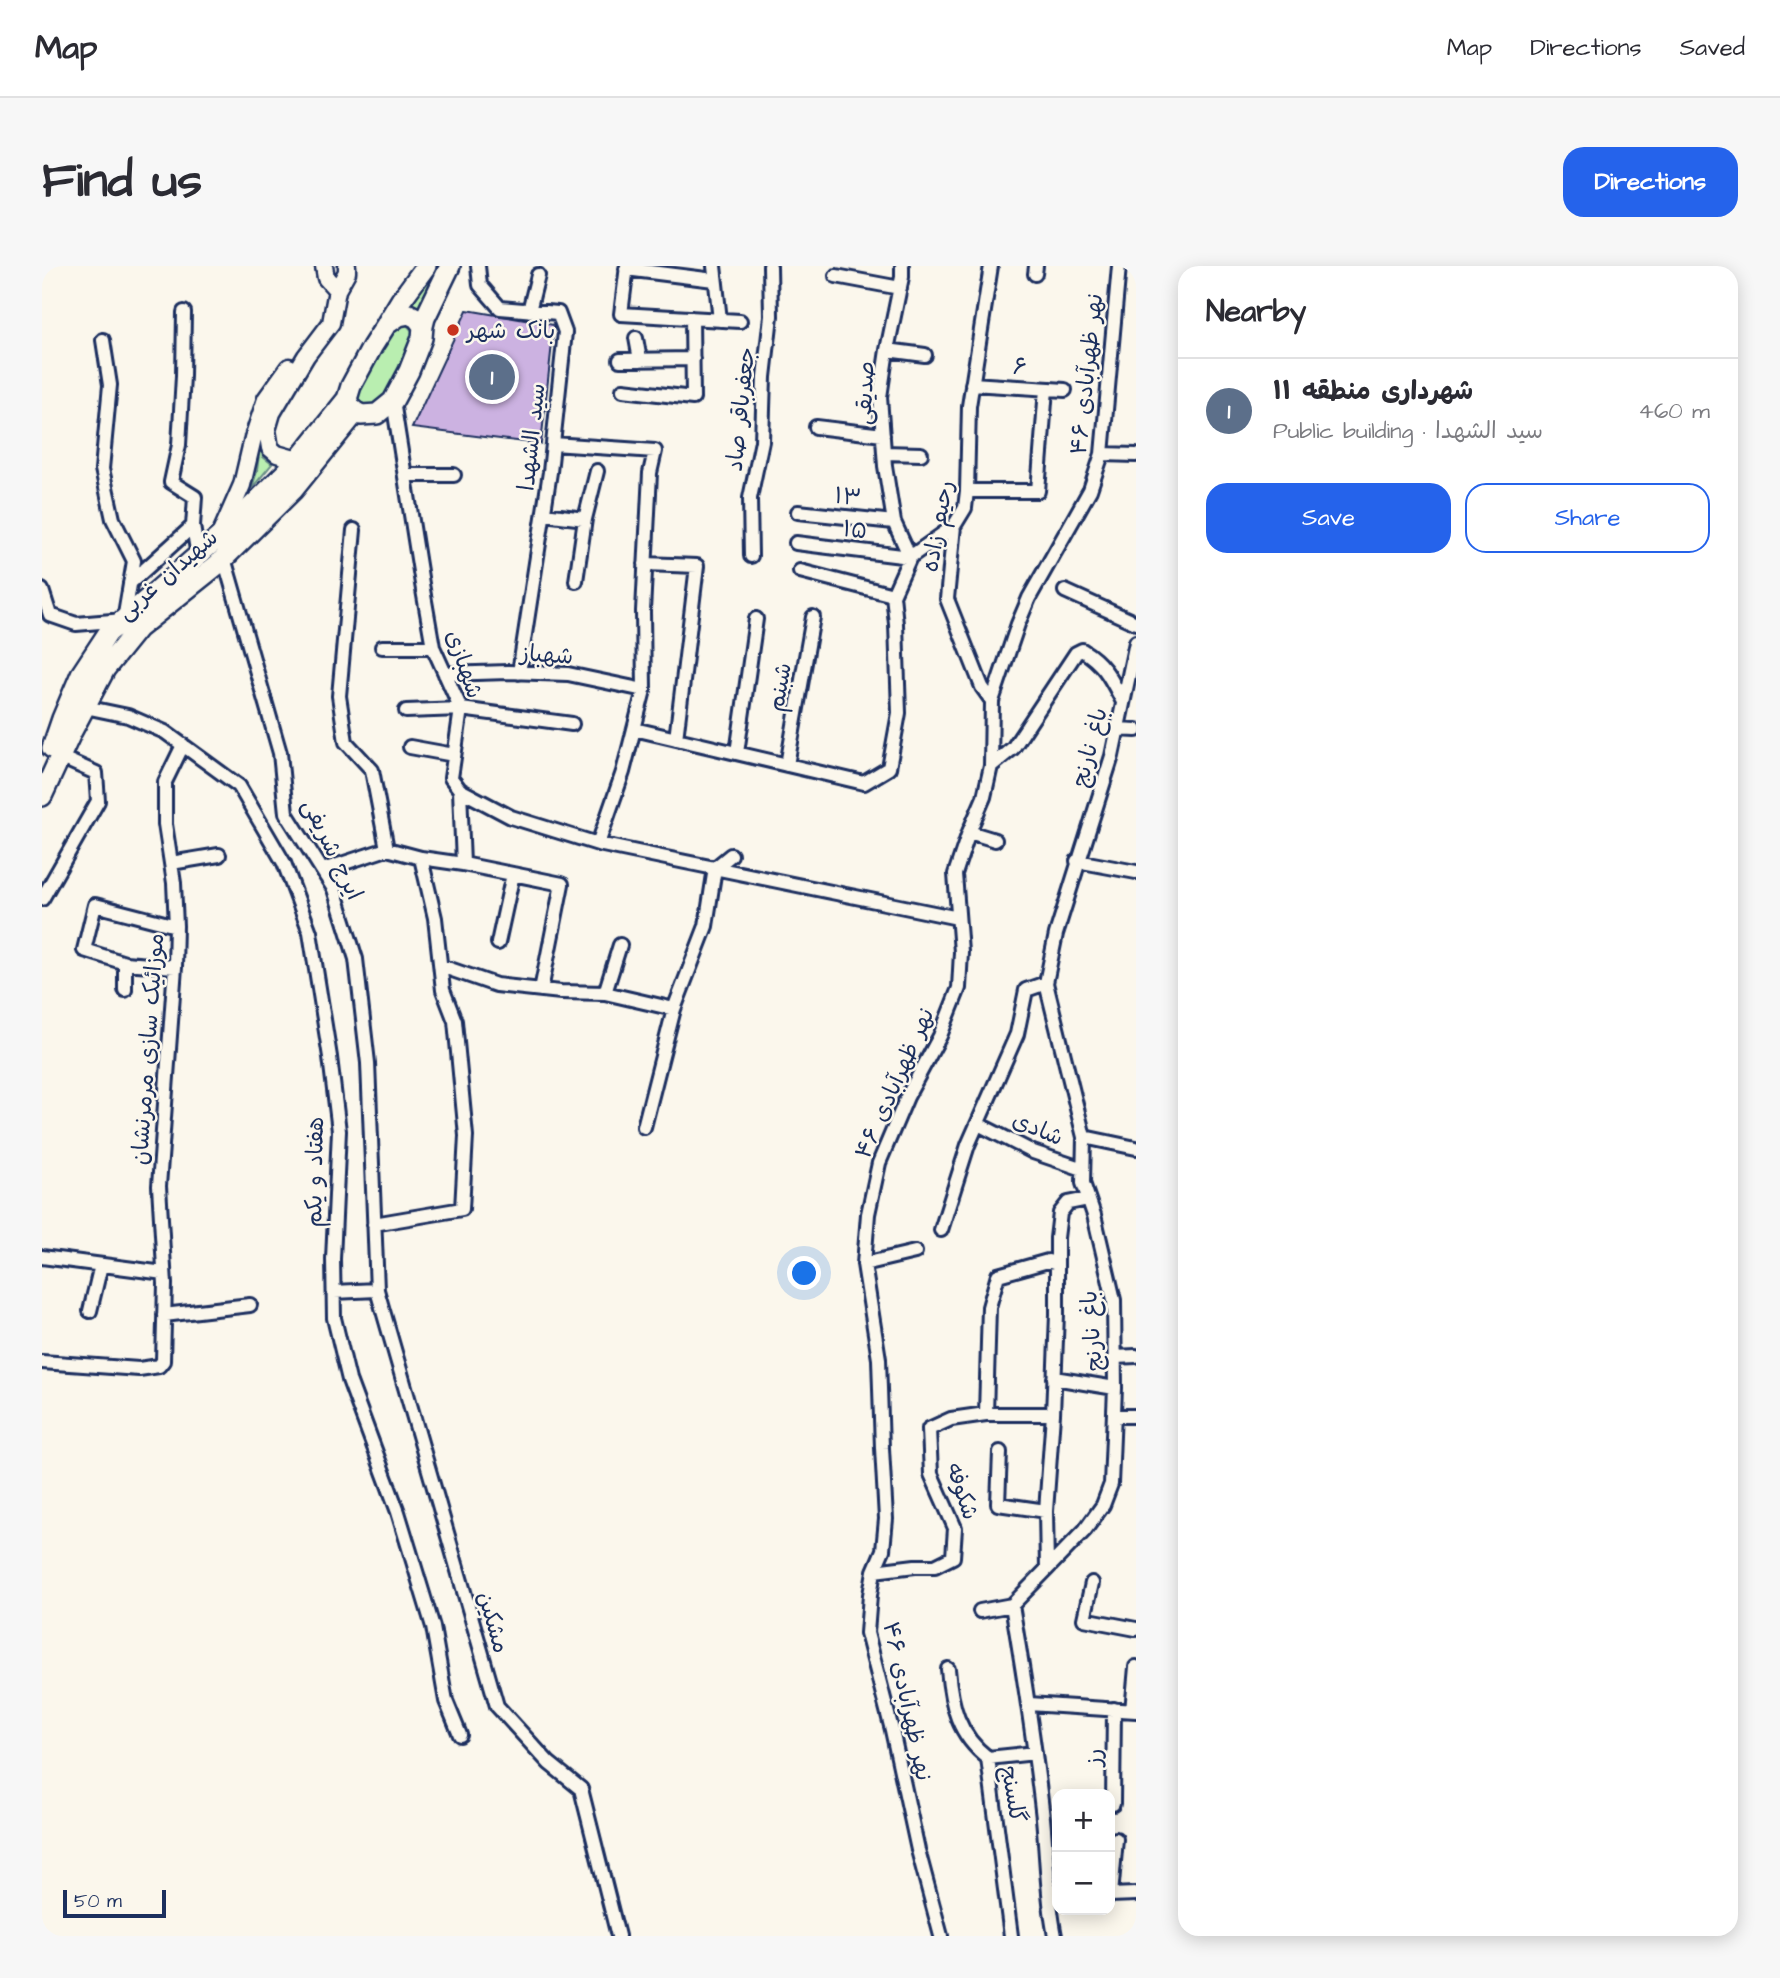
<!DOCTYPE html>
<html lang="en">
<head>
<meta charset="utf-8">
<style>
	body { margin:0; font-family:"Architects Daughter","Playpen Sans Arabic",sans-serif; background:#f7f7f7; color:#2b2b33 }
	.controls { position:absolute; right:21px; bottom:21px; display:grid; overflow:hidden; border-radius:14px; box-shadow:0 4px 18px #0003 }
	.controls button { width:63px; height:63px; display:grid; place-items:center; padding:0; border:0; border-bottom:2px solid #e1e1e2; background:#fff; color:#2b2b33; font:35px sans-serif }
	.scale { position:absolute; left:21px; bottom:18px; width:103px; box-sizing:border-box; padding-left:7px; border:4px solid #1b2f5e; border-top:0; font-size:19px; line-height:24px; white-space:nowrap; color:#1b2f5e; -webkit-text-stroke:5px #fbf7ec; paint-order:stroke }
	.you { position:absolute; left:763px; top:1008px; width:24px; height:24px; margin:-18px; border:5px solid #fff; border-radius:50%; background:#1a73e8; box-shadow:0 0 0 10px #1a73e833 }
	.badge { display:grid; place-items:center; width:46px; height:46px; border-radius:50%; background:#2563eb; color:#fff; font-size:23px; font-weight:700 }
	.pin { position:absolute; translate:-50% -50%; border:4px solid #fff; box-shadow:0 2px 7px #0006 }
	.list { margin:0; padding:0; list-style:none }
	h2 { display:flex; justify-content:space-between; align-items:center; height:91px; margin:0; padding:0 28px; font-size:30px }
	h2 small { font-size:23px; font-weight:400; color:#7c7c81 }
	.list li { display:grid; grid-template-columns:46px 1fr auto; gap:21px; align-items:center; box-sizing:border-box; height:105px; padding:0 28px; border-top:2px solid #e1e1e2 }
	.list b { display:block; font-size:26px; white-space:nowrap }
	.list p { margin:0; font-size:23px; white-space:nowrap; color:#7c7c81 }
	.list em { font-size:23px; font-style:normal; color:#7c7c81 }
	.actions { display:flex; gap:14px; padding:21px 28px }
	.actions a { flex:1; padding:16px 0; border:2px solid #2563eb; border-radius:21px; text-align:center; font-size:24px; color:#2563eb }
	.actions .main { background:#2563eb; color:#fff }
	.map { position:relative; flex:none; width:1094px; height:1670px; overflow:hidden; border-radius:21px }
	header { display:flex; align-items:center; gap:42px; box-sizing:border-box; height:98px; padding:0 35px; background:#fff; border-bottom:2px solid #e1e1e2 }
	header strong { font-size:33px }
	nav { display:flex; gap:38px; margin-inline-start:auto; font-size:24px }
	.intro { display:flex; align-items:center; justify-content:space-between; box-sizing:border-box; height:168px; padding:0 42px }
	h1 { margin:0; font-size:49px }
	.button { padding:18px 32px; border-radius:21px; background:#2563eb; color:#fff; font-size:24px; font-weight:700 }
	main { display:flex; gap:42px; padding:0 42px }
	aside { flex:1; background:#fff; border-radius:21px; box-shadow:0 4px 18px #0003 }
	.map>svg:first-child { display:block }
	.green { fill:#b9eeb0; stroke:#6a8e87; stroke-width:2 }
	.building { fill:#ccb2e1; stroke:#1b2f5e; stroke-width:2 }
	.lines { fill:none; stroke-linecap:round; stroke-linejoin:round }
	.minor-casing { stroke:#1b2f5e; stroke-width:18 }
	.tertiary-casing { stroke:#1b2f5e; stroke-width:21 }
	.secondary-casing { stroke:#1b2f5e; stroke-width:24 }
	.minor { stroke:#fbf7ec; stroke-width:12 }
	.tertiary { stroke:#fbf7ec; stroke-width:16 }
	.secondary { stroke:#fbf7ec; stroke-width:19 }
	.poi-dot { fill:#c8321e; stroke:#fbf7ec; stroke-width:2.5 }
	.labels { text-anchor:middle; stroke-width:5; stroke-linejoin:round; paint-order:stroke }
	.poi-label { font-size:23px; fill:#1b2f5e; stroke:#fbf7ec; text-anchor:start }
	.street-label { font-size:23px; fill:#1b2f5e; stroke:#fbf7ec }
</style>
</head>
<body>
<header>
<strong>Map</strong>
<nav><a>Map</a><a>Directions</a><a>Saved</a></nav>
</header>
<div class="intro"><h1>Find us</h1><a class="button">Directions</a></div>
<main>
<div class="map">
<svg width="1094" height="1670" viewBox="0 0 1094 1670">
	<rect width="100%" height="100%" fill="#fbf7ec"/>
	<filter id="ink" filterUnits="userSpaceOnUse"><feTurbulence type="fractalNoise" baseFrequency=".0143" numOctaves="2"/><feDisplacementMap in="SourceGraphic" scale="14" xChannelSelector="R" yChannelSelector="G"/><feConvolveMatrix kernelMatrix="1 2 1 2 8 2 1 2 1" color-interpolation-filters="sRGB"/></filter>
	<g filter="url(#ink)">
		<path class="green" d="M395,0H398L379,44L364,39Z
			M364,58L373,68L371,78L342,135L330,142L320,141L314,130L344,69L354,61Z
			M218,179L221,191L230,198L210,222L215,205Z"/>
		<path class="building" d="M425,44L512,59L499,178L370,162Z"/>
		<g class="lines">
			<g class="minor-casing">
				<path id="minor" d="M436,0L438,19L458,42L516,47L523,66L508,206L477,407
					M585,0L579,48L698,55
					M672,0L678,54
					M860,0V11L845,84L838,131L843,200L852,256L868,291
					M949,0L927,140L925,225L923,242L912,260L905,333L940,421L950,435
					M584,3L672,14
					M993,8L994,0
					M794,10L858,22
					M487,45L496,9
					M142,46L141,110L137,179L129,216L153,231L151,260L156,290
					M594,72L598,94
					M845,84L883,89
					M578,94L651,93
					M930,118L1023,124
					M581,124L651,132L650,52
					M351,135L380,318L391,381L419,443L409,512L418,524L469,551L556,578L916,652
					M774,161L841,169
					M511,178L613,185L608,207L601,345L602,424L581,506L556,578
					M842,187L879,188
					M1060,188L1094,189
					M363,209H412
					M925,225H996L1004,123
					M756,246L852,256
					M502,248L543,253
					M312,264L297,430L304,476L330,504L345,583L379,592L421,598L520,618L499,724
					M754,277L868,291
					M709,290L708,232L720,175L722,111L729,50L728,0
					M182,292L238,487L244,547L292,623L314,693L326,797L335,1024L455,1440L507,1497L539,1523L576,1670
					M603,298L655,300L634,473
					M758,305L851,329
					M534,315L543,253L555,205
					M88,317L151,260
					M0,324L8,349L34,358L82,354L92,295L71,253L60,203L68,119L61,74
					M1023,325L1094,357
					M340,381H391
					M403,408L466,406L526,408L602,424
					M43,441L86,450L123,466L197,520L242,597L268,666L288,791L297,865L291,993L292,1052L307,1114L356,1246L391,1361L404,1435L418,1469
					M364,445L419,443L530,458
					M592,463L822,517L847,502L857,447L854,358L851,329L868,291L912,260
					M1075,463L1094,464
					M368,481L412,489
					M695,487L714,353
					M745,499L771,351
					M949,500L971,482L1034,387L1040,384C1063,398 1069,413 1081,436
					M418,524L421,598
					M927,566L953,574
					M1035,595L1094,606
					M129,597L177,589
					M281,604L345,583
					M0,633L56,535L54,507L18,491
					M456,677L471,608
					M399,700L454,719L519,726L563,727L632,743
					M133,701L83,697L42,684L53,639L134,660
					M83,724V697
					M563,727L578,679
					M936,858L991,886L1041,903
					M602,861L632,743L664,660L673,602L689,589
					M1042,871L1094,882
					M332,958L420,943L424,870L413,755L401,724L393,652L379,592
					M899,964L926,879L975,768L984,724L1004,717
					M0,991L122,1007
					M822,998L873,986
					M292,1026L335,1024
					M48,1045L59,999
					M122,1049L208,1039
					M1073,1091L1094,1090
					M0,1096L97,1103L117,1100L121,1095L123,1018L117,920L133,701L134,660L132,617L123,558V516L141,479
					M1012,1112L1073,1122
					M944,1148H1011
					M1072,1150H1094
					M958,1186L956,1238L1004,1245
					M1005,1303L1004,1245L1011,1148L1015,1048V972L1018,947L1026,937L1046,933
					M832,1305L873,1300H893L911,1291L913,1262L889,1208L887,1163L909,1153L944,1148L947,1041L956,1009L1006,995L1015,998
					M1050,1317L1042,1353L1094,1363
					M938,1345L970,1339
					M906,1403C909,1439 916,1469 946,1492L969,1670
					M987,1438L1094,1445
					M1090,1445L1094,1401
					M946,1492L993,1487
					M1071,1538L1072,1443
					M1068,1629L1094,1628
					M1069,1629L1074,1573
					M899,1670L876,1584L850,1464L825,1367L828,1329L832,1305L841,1284L844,1253L840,1182L837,1093L822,998L826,948L837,897L865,831L898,770L917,722L919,686L913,608L927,566L942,531L949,500L950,435L976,358L987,332L1048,224L1060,188L1077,0
					M1013,1670C1005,1631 1005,1592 1001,1552C993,1481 982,1410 970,1339L1043,1264L1061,1239L1069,1218L1073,1122L1072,1034L1052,949L1041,917L1042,871L1004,717L1014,668L1070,490L1094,376"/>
			</g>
			<g class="tertiary-casing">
				<path id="tertiary" d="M282,0L284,12L295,24
					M256,194L235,188L228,182L225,164L230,147L264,90L289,57L295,24L305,6V0
					M178,269L200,219L211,172L224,133L247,101"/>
			</g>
			<g class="secondary-casing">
				<path id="secondary" d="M367,48L375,52L381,60L380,72L367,105L351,135L335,148L319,149L314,146L309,142L305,133L309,120L330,81L344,59L357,50Z
					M345,57L359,34L384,0
					M381,60L383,52L408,0
					M10,482L20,453L39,408L66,367L191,259L256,194L305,133
					M0,530L30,465L63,403L96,362L175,299L251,224L314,146"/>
			</g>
			<use href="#minor" class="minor"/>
			<use href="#tertiary" class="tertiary"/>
			<use href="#secondary" class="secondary"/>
		</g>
	</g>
	<circle class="poi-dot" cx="411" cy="64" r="7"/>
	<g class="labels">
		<g class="poi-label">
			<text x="425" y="72">بانک شهر</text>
		</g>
		<g class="street-label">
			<text transform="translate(978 100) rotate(3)" y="8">۶</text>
			<text transform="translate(1044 108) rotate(-84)" y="8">نهر ظهرآبادی ۴۶</text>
			<text transform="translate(822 127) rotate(-87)" y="8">صدیقی</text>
			<text transform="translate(698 143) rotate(-84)" y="8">جعفرباقر صاد</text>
			<text transform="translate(489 171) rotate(-84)" y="8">سید الشهدا</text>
			<text transform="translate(806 230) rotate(6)" y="8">۱۳</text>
			<text transform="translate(895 260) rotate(-80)" y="8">رحیم زاده</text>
			<text transform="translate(813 263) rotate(7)" y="8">۱۵</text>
			<text transform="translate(125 308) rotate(-41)" y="8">شهیدان غربی</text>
			<text transform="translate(505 388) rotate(4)" y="8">شهباز</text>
			<text transform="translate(423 398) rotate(71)" y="8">شهبازی</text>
			<text transform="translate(737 421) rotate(-80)" y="8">شبنم</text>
			<text transform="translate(1047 481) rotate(-75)" y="8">باغ نارنج</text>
			<text transform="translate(291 583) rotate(64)" y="8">ایرج شریفی</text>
			<text transform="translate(105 783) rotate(-86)" y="8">موزائیک سازی مرمرنشان</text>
			<text transform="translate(852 817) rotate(-66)" y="8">نهر ظهرآبادی ۴۶</text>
			<text transform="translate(996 862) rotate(23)" y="8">شادی</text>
			<text transform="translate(272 906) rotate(-89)" y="8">هفتاد و یکم</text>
			<text transform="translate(1049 1065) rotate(-94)" y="8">باغ نارنج</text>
			<text transform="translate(921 1225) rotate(72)" y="8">شکوفه</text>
			<text transform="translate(452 1356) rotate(74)" y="8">مشکین</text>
			<text transform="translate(866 1435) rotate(78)" y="8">نهر ظهرآبادی ۴۶</text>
			<text transform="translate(1051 1491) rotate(-89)" y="8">رز</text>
			<text transform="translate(972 1528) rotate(81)" y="8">گلسنج</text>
		</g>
	</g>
</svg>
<div class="controls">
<button>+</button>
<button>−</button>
</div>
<div class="scale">50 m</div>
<div class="you"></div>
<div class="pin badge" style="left:450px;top:111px;background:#5c6f8a">1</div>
</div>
<aside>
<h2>Nearby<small></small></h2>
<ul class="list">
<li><span class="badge" style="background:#5c6f8a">1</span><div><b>شهرداری منطقه ۱۱</b><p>Public building · سید الشهدا</p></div><em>460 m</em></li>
</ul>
<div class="actions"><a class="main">Save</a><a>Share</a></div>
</aside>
</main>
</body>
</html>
